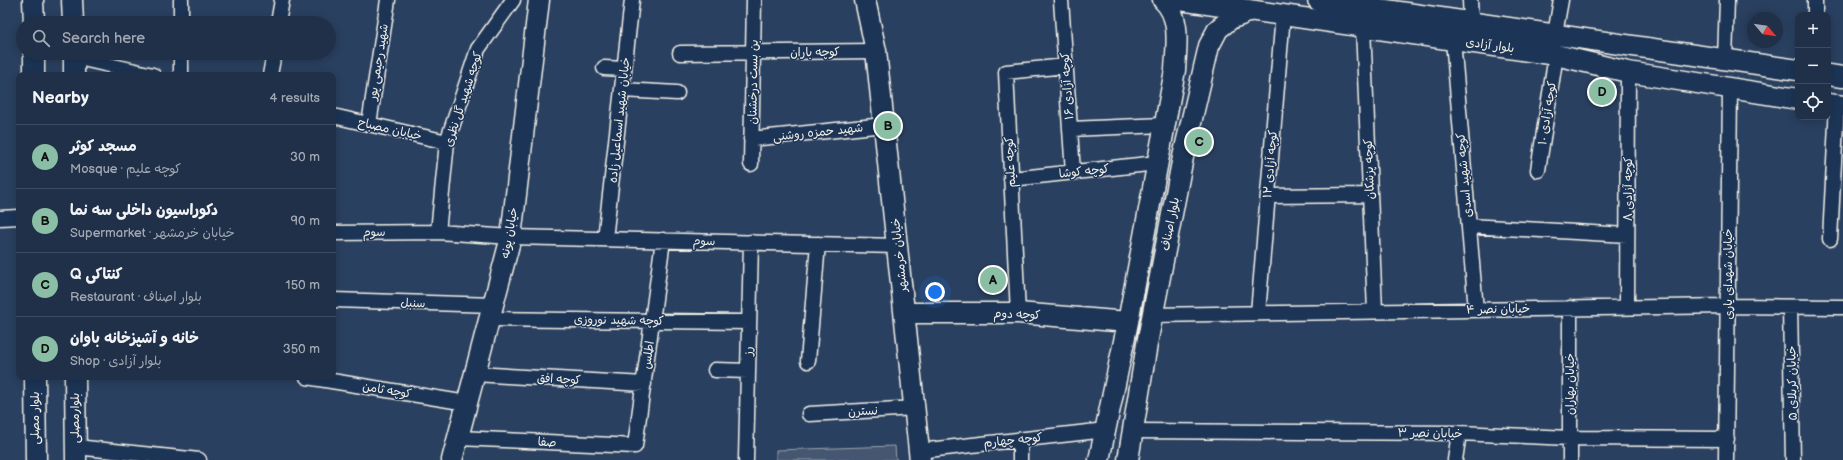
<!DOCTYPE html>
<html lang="en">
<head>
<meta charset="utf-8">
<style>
	body { margin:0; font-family:"Balsamiq Sans","Playpen Sans Arabic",sans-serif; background:#28384f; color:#f1f3f6 }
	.controls { position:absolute; right:12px; top:12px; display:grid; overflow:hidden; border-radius:8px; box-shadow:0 2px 10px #0003 }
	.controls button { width:36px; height:36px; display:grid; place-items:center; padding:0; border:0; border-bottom:1px solid #3d4b60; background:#203048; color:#f1f3f6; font:20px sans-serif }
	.compass { position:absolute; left:1747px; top:12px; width:36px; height:36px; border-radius:50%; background:#203048; box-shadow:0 2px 10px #0003; rotate:119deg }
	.you { position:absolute; left:935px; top:292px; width:14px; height:14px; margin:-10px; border:3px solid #fff; border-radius:50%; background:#1a73e8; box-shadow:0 0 0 6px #1a73e833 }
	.badge { display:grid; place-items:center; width:26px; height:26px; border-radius:50%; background:#8abfa5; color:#111; font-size:13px; font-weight:700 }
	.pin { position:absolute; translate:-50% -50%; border:2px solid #fff; box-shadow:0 1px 4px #0006 }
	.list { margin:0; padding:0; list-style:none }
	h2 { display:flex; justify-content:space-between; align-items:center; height:52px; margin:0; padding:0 16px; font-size:17px }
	h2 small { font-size:13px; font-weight:400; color:#a2a9b4 }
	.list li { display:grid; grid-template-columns:26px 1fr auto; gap:12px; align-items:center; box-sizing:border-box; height:64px; padding:0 16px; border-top:1px solid #3d4b60 }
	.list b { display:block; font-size:15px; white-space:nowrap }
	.list p { margin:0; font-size:13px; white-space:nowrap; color:#a2a9b4 }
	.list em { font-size:13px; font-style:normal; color:#a2a9b4 }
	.icon { flex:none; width:22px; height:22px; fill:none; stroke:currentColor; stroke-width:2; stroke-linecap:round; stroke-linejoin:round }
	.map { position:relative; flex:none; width:1843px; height:460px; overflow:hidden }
	.search { position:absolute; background:#203048; box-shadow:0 2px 10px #0003; left:16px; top:16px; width:320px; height:44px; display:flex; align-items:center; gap:10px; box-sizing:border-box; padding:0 14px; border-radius:22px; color:#a2a9b4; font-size:15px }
	.panel { position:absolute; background:#203048; box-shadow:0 2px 10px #0003; left:16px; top:72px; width:320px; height:308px; border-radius:8px }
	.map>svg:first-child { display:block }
	.green { fill:#445771; stroke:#9ca4ac }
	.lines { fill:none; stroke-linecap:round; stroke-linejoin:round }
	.street-casing { stroke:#f4f1e8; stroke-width:17 }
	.secondary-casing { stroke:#f4f1e8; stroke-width:23 }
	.street { stroke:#1d3557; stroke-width:14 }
	.secondary { stroke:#1d3557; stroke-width:20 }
	.labels { text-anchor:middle; stroke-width:3; stroke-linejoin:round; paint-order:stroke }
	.street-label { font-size:12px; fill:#f4f1e8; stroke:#1d3557 }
</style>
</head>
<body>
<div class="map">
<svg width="1843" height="460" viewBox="0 0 1843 460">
	<rect width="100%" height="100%" fill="#2a4060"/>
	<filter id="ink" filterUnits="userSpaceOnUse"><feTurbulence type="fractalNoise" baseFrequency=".025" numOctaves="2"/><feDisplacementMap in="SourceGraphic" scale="8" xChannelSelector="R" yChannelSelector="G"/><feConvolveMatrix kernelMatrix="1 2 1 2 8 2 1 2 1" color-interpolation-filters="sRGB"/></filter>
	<g filter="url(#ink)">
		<path class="green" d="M895,446L896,460H776V450Z"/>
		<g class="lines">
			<g class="street-casing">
				<path id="street" d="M513,0L478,49L447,142L438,232L511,237L898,246
					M1061,0L1073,172
					M1470,0L1471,21
					M1815,15V0
					M181,23V0
					M278,23L282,0
					M1363,27L1375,311
					M1555,34L1561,0
					M1453,40L1476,310
					M680,53L876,51
					M74,57L153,75
					M1725,60L1727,0
					M604,68L624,69
					M181,75V53
					M270,75L274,53
					M622,90L677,93
					M333,116L447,142
					M369,124L388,0
					M1070,129L1164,125
					M751,139L884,125
					M751,164L754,0
					M1538,170L1556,55
					M1011,179L1157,163
					M1268,196L1370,195
					M0,218L19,217
					M1469,226L1627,235
					M333,233L438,232
					M605,239L632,0
					M1830,239L1837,105
					M333,300L494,305
					M1627,307L1628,72
					M1790,307L1793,460
					M1018,313L1006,72L1066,66
					M1258,313L1283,15
					M1152,315L1728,306L1843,307
					M490,319L749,322
					M808,361L818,244
					M715,370L748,371
					M475,374L644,384
					M307,377L467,403
					M809,414L916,408
					M1133,431L1459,433L1570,438L1727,439
					M458,438L635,446L663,240
					M1020,440V460
					M76,447L199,460
					M919,451L1106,430
					M746,460L751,242
					M1455,460L1459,433
					M1570,460V308
					M1726,460L1730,88"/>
			</g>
			<g class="secondary-casing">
				<path id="secondary" d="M33,0L34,23
					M72,0L73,23
					M865,0L876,51L920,460
					M1180,0L1556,55L1628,72L1798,99
					M1318,0L1798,70
					M34,75V53
					M74,75V53
					M1828,75L1843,77
					M1828,104L1843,106
					M905,313H1018L1128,322
					M35,377L36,460
					M75,377L76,460
					M452,460L511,237L539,0
					M1099,460L1128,322L1175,70C1176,48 1182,17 1163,0
					M1128,460L1147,344L1183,157L1209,46L1218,29L1232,18L1241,15L1250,10"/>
			</g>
			<use href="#street" class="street"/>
			<use href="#secondary" class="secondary"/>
		</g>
	</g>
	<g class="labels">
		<g class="street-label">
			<text transform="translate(1490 45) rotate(8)" y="4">بلوار آزادی</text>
			<text transform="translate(815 52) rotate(-1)" y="4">کوچه باران</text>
			<text transform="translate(378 62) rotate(-81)" y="4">شهید رحیمی پور</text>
			<text transform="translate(753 82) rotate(-89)" y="4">بن بست درخشنان</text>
			<text transform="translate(1067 86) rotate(-94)" y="4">کوچه آزادی ۱۶</text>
			<text transform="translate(463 99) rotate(-72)" y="4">کوچه شهید گل نظری</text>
			<text transform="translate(1547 113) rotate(-81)" y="4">کوچه آزادی ۱۰</text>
			<text transform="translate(619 120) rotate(-84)" y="4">خیابان شهید اسماعیل زاده</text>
			<text transform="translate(390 129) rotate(13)" y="4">خیابان مصباح</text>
			<text transform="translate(818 132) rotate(-6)" y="4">شهید حمزه روشنی</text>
			<text transform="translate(1010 162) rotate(-93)" y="4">کوچه علیم</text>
			<text transform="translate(1270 164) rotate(-85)" y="4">کوچه آزادی ۱۲</text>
			<text transform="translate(1369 169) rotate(-92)" y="4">کوچه پزشکان</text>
			<text transform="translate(1084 171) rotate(-6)" y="4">کوچه کوشا</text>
			<text transform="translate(1464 175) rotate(-95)" y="4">کوچه شهید اسدی</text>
			<text transform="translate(1628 189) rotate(-90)" y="4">کوچه آزادی ۸</text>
			<text transform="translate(1170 224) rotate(-79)" y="4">بلوار اصناف</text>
			<text transform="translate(374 232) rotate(-1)" y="4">سوم</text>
			<text transform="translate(509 233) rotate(-80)" y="4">خیابان پونه</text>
			<text transform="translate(704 241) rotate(1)" y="4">سوم</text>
			<text transform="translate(899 255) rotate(-96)" y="4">خیابان خرمشهر</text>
			<text transform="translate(1728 274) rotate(-90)" y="4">خیابان شهدای یاری</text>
			<text transform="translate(413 303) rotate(2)" y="4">سنبل</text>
			<text transform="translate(1498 309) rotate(-1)" y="4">خیابان نصر ۴</text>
			<text transform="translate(1017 314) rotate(2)" y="4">کوچه دوم</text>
			<text transform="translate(619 320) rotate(1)" y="4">کوچه شهید نوروزی</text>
			<text transform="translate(748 351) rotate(-89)" y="4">رز</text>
			<text transform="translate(648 355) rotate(-82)" y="4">اطلس</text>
			<text transform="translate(559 379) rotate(3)" y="4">کوچه افق</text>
			<text transform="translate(1792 383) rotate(-91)" y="4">خیابان کربلای ۵</text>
			<text transform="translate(1570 384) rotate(-90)" y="4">خیابان بهاران</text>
			<text transform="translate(387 390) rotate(9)" y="4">کوچه ثامن</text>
			<text transform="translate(863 411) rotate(-3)" y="4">نسترن</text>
			<text transform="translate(35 418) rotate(-90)" y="4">بلوار مصلی</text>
			<text transform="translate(75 418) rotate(-90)" y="4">بلوارمصلی</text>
			<text transform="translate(1430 433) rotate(1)" y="4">خیابان نصر ۳</text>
			<text transform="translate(1013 440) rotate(-6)" y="4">کوچه چهارم</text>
			<text transform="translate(547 442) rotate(3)" y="4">صفا</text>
		</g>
	</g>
</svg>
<div class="controls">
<button>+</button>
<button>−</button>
<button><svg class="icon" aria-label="locate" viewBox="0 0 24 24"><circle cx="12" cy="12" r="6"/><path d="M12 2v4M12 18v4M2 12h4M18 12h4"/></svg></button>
</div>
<svg class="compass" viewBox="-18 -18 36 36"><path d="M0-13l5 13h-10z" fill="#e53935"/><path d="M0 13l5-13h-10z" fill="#a2a9b4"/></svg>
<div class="you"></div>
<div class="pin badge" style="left:993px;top:280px">A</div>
<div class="pin badge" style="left:888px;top:126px">B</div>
<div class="pin badge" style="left:1199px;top:142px">C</div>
<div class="pin badge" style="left:1602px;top:92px">D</div>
<div class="search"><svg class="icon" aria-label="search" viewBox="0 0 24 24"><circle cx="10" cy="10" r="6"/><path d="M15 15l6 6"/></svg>Search here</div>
<section class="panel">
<h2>Nearby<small>4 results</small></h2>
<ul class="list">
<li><span class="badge">A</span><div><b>مسجد کوثر</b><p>Mosque · کوچه علیم</p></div><em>30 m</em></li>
<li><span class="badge">B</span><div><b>دکوراسیون داخلی سه نما</b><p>Supermarket · خیابان خرمشهر</p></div><em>90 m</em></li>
<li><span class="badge">C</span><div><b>Q کنتاکی</b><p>Restaurant · بلوار اصناف</p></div><em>150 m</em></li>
<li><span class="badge">D</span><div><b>خانه و آشپزخانه باوان</b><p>Shop · بلوار آزادی</p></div><em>350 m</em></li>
</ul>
</section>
</div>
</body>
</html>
